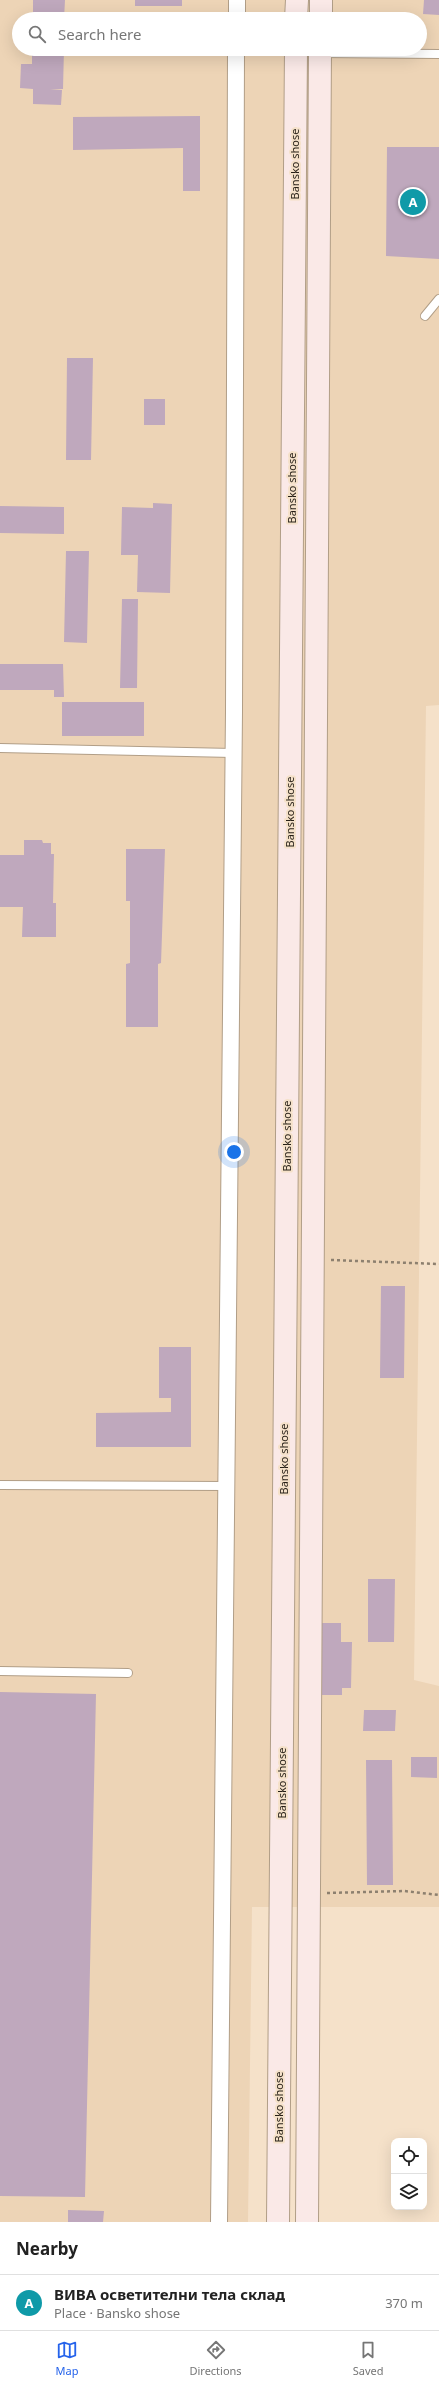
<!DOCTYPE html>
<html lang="en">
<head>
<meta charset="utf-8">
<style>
	body { margin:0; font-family:"Noto Sans",sans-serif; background:#f2f2f2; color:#222 }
	.controls { position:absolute; right:12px; bottom:12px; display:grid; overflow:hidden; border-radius:8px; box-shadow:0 4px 16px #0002 }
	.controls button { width:36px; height:36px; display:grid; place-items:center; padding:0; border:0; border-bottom:1px solid #e0e0e0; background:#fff; color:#222; font:20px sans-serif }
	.you { position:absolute; left:234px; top:1152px; width:14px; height:14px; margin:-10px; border:3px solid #fff; border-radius:50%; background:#1a73e8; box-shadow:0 0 0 6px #1a73e833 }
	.badge { display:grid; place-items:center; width:26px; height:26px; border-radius:50%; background:#2563eb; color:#fff; font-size:13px; font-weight:700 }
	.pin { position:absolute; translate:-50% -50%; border:2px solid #fff; box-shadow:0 1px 4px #0006 }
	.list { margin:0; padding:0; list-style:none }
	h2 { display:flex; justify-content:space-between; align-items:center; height:52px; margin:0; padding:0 16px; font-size:17px }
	h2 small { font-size:13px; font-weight:400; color:#767676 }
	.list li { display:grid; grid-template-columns:26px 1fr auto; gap:12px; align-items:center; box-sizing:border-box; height:56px; padding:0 16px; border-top:1px solid #e0e0e0 }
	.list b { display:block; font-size:15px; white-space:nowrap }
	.list p { margin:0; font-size:13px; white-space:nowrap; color:#767676 }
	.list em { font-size:13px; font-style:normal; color:#767676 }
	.icon { flex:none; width:22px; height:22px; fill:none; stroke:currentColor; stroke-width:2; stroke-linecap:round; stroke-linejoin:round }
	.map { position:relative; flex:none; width:439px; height:2222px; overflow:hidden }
	.search { position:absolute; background:#fff; box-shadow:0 4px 16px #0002; left:12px; right:12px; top:12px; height:44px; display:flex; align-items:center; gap:10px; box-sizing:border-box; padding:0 14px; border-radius:22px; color:#767676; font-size:15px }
	.sheet { height:108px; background:#fff }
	nav { display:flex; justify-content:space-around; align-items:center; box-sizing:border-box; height:56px; border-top:1px solid #e0e0e0; background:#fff; font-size:11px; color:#767676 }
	nav a { display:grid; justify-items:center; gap:2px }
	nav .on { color:#2563eb }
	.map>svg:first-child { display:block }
	.built { fill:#edd4b6; fill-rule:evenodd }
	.building { fill:#bfa8bd }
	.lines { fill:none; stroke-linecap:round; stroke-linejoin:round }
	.lane-casing { stroke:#b19e87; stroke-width:10 }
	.street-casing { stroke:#b19e87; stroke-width:18 }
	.secondary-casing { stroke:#b19e87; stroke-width:24 }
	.path { stroke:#8d806f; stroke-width:2.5; stroke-dasharray:3 3; stroke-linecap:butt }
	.lane { stroke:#fff; stroke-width:8 }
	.street { stroke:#fff; stroke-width:16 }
	.secondary { stroke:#fae9e7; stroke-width:22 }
	.labels { text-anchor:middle; stroke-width:4; stroke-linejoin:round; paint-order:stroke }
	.street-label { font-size:11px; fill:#261f16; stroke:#f5e1c9 }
</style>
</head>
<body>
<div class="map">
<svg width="439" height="2222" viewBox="0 0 439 2222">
	<rect width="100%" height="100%" fill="#f5e1c9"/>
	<path class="built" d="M0,0H439V705L426,706L414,1680L439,1686V1907H252L248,2222H0ZM19,19H420V49H19Z"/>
	<path class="building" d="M33,0H65L64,19H33Z
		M135,0H182V6H135Z
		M424,0H439V15L423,14Z
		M32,49H64L63,89H50L62,90L61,105L33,104V89L20,88L21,64H32Z
		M200,116V191H183V148L73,150V117Z
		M387,147H439V259L386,256Z
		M67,358H93L91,460H66Z
		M144,399H165V425H144Z
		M153,503L172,504L170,593L137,592L138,555H121L122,507L153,508Z
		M0,506L64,507V534L0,533Z
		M66,551H89L87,643L64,642Z
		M122,599H138L137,688H120Z
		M0,664H63L64,697H54V690H0Z
		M62,702H144V736H62Z
		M24,840H42L43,843H51V854H54L53,903H56V937H22L23,907H0V855H24Z
		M126,849H165L161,963L158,964V1027H126V964L130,963V901H126Z
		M381,1286H405L404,1378H380Z
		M159,1347H191V1447H96V1413L171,1412V1398H159Z
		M368,1579H395L394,1642H368Z
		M320,1623H341V1642H352L351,1688H342V1695H319Z
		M0,1692L96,1694L85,2197L0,2196Z
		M364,1710H396L395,1731H363Z
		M411,1757H437V1778L411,1777Z
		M366,1760H392L393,1885H367Z
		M68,2210L104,2211L103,2222H68Z"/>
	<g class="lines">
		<g class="lane-casing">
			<path id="lane" d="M321,53L439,54
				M425,316L439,299
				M0,748L233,753
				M0,1485L226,1486
				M0,1671L128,1673"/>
		</g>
		<g class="street-casing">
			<path id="street" d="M237,19V0
				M219,2222L234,712L236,49"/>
		</g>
		<g class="secondary-casing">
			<path id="secondary" d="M296,19L297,0
				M321,19V0
				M278,2222L296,49
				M307,2222L320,49"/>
		</g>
		<path class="path" d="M331,1260L439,1264
			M327,1893L404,1891L439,1895"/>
		<use href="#lane" class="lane"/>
		<use href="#street" class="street"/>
		<use href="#secondary" class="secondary"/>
	</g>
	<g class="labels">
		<g class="street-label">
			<text transform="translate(295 164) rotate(-90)" y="4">Bansko shose</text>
			<text transform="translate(292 488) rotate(-90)" y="4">Bansko shose</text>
			<text transform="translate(290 812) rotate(-90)" y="4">Bansko shose</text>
			<text transform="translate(287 1136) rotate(-90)" y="4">Bansko shose</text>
			<text transform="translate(284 1459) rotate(-90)" y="4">Bansko shose</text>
			<text transform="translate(282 1783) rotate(-90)" y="4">Bansko shose</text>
			<text transform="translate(279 2107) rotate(-90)" y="4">Bansko shose</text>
		</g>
	</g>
</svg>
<div class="controls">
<button><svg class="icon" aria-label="locate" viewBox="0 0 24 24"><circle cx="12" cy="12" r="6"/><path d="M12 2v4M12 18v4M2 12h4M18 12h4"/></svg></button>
<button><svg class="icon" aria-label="layers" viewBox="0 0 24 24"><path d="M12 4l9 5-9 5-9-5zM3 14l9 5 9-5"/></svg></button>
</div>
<div class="you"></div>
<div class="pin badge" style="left:413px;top:202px;background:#0f9aa8">A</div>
<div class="search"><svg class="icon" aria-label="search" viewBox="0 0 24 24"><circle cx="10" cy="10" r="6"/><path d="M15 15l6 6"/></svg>Search here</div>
</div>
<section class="sheet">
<h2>Nearby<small></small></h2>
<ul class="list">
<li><span class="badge" style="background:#0f9aa8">A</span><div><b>ВИВА осветителни тела склад</b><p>Place · Bansko shose</p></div><em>370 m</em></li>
</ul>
</section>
<nav>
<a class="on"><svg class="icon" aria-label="map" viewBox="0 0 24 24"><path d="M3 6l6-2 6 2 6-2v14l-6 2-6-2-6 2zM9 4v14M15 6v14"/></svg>Map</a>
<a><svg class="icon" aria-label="directions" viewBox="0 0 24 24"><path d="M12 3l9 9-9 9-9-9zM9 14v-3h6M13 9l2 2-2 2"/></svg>Directions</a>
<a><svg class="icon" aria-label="saved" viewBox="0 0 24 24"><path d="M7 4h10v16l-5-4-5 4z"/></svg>Saved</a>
</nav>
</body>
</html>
